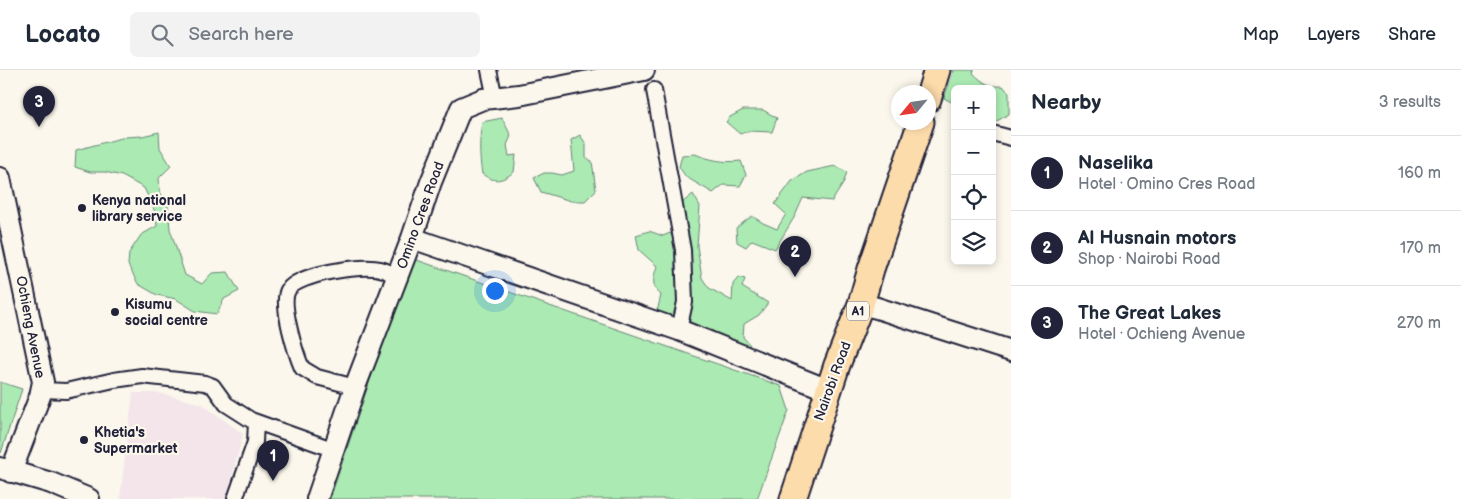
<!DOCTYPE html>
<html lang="en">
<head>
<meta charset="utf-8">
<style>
	body { margin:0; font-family:"Balsamiq Sans",sans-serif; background:#f2f2f3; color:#1f2937 }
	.controls { position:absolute; right:15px; top:15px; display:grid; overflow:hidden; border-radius:8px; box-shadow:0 2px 8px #0003 }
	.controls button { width:45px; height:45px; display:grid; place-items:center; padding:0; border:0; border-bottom:1px solid #e0e1e3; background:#fff; color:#1f2937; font:25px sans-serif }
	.compass { position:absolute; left:891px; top:15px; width:45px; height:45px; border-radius:50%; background:#fff; box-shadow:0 2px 8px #0003; rotate:241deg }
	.you { position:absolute; left:494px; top:220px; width:18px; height:18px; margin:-12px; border:4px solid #fff; border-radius:50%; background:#1a73e8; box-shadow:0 0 0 8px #1a73e833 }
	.badge { display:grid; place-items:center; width:32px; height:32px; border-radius:50%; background:#22223b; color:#fff; font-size:16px; font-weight:700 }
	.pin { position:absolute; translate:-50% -41px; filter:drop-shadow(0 1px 2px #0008) }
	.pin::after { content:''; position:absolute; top:26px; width:18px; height:15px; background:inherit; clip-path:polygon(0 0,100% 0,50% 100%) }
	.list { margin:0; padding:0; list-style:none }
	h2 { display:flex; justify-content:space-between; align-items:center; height:65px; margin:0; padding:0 20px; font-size:21px }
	h2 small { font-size:16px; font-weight:400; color:#747a83 }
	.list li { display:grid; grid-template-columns:32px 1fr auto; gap:15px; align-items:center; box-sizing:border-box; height:75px; padding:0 20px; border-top:1px solid #e0e1e3 }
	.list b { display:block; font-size:19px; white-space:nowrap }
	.list p { margin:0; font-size:16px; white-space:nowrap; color:#747a83 }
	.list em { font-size:16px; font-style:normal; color:#747a83 }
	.icon { flex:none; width:28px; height:28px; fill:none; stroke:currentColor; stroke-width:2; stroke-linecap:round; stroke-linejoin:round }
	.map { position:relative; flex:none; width:1011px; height:429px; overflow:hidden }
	header { display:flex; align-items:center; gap:30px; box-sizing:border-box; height:70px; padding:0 25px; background:#fff; border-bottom:1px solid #e0e1e3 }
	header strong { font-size:24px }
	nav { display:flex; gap:28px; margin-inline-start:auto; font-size:18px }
	.search { width:350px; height:45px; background:#f2f2f3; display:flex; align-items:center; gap:12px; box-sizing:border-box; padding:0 18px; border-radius:8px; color:#747a83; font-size:19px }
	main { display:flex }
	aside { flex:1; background:#fff }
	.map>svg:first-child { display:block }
	.built { fill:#f3e5ea }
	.green { fill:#abeab2; stroke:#668676 }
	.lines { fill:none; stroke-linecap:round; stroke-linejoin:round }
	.street-casing { stroke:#22223b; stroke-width:18 }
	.secondary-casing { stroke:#22223b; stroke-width:24 }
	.highway-casing { stroke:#22223b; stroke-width:29 }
	.street { stroke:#fbf7ec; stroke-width:14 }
	.secondary { stroke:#fbf7ec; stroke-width:20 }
	.highway { stroke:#fddcac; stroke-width:25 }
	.poi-dot { fill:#22223b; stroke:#fbf7ec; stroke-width:2 }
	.labels { text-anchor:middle; stroke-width:4.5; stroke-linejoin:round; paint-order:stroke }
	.shield { fill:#fbf7ec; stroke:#636270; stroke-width:1 }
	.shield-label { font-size:12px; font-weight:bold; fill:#22223b }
	.poi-label { font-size:14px; font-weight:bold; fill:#22223b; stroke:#fbf7ec; text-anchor:start }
	.street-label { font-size:14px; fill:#22223b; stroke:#fbf7ec }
</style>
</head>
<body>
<header>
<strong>Locato</strong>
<div class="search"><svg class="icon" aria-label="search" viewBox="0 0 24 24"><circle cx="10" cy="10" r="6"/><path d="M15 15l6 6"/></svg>Search here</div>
<nav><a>Map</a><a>Layers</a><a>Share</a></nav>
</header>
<main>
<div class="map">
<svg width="1011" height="429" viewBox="0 0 1011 429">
	<rect width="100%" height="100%" fill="#fbf7ec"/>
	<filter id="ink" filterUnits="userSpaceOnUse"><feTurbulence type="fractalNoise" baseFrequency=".02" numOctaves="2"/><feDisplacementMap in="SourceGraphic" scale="10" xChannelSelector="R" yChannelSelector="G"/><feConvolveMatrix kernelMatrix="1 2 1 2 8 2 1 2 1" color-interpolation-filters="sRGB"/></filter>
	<g filter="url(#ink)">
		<path class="built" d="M133,323H158L202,334L243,364L226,429H120Z"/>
		<path class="green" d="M954,0H974L973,3C983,13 989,17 1003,16L1009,23V44L995,52H992V19H955V34L944,28Z
			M743,40H763L777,48L772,62L748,61L740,64L726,52L730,47Z
			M502,48L511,66L507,75L509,86L516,85L514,102C502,111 495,113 482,104C479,87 479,69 482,52Z
			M159,62L160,78L171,96L159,108L160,122L168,135L170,159L185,205L202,214L212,203L228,202L239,221L224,229L217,244L195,241L176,229L157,225L138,214L128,195L129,183L141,165L157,156L155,142L144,118L122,106L105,102H90L75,97L76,80L125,67L142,66Z
			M580,65L586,74V88L592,91L596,120L585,131H571L541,122L534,108L544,103H552L562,105L574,101L571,70Z
			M695,84C710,90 724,93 741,91L746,105L740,116L723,115L713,123L686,107L679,97L682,85Z
			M835,96L847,102L843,114L832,131L803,128L795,146L775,179L752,170L746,177L737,172L736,158L752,146L763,153L777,159L786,144L775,134L792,111L807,102Z
			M693,124L700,136L697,176L702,208L709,218L732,231L733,214L739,207L745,209L742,217L768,233L759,245L744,254L743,267L750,275L747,281L716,269L712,260L699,262L689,256V240L692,227L686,156L682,133Z
			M649,161L663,166L670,163L678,175L675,195L676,209L681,230L677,245L665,250L657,242L661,225C651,217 653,208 657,196L639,180L636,165Z
			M411,188L781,316L789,340L757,429H330Z
			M0,312L22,319L1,383H0Z"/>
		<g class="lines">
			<g class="street-casing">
				<path id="street" d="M489,0L495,28
					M654,20L683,180L685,232L679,260
					M992,63L1011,68
					M355,317L317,307L302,298C296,284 280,234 288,220C298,204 362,194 380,199C386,200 392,204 397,207
					M42,320L66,321L114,310L142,306L205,313L213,316L226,334L251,350L335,380
					M235,429L255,372L256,352"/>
			</g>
			<g class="secondary-casing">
				<path id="secondary" d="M0,108L43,312L40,326L11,402
					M412,168L679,260L823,318
					M861,234L877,238L1011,281
					M0,398L51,413L89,429
					M317,429L355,317L412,168L431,112L461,38L483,29L519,25L644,0"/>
			</g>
			<g class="highway-casing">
				<path id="highway" d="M928,29L937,0
					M793,429L837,295L861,234L871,199L921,52"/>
			</g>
			<use href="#street" class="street"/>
			<use href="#secondary" class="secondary"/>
			<use href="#highway" class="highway"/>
		</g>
	</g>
	<g class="poi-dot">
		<circle cx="82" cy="138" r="5"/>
		<circle cx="115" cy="242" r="5"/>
		<circle cx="84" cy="370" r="5"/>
	</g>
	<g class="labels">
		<rect class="shield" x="847" y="231.5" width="22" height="19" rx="4"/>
		<g class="shield-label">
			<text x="858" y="245">A1</text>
		</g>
		<g class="poi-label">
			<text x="92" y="135">Kenya national<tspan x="92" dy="16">library service</tspan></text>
			<text x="125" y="239">Kisumu<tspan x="125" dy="16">social centre</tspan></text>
			<text x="94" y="367">Khetia's<tspan x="94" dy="16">Supermarket</tspan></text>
		</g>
		<g class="street-label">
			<text transform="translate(420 145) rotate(-70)" y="5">Omino Cres Road</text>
			<text transform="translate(31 257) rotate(79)" y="5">Ochieng Avenue</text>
			<text transform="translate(832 311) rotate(-70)" y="5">Nairobi Road</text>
		</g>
	</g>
</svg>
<div class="controls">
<button>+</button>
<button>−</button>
<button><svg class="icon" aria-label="locate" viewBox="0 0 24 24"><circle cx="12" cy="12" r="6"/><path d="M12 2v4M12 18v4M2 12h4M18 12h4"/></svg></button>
<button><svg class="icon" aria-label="layers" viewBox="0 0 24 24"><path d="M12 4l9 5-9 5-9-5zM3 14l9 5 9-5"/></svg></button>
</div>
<svg class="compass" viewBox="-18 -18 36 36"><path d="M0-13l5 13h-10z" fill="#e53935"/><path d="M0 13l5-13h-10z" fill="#747a83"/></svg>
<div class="you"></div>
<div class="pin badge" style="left:273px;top:411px">1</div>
<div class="pin badge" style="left:795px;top:207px">2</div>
<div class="pin badge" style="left:39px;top:57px">3</div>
</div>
<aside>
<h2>Nearby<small>3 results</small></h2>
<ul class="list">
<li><span class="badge">1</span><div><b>Naselika</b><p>Hotel · Omino Cres Road</p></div><em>160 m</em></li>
<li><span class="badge">2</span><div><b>Al Husnain motors</b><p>Shop · Nairobi Road</p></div><em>170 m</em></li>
<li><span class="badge">3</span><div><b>The Great Lakes</b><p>Hotel · Ochieng Avenue</p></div><em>270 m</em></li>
</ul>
</aside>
</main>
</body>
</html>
